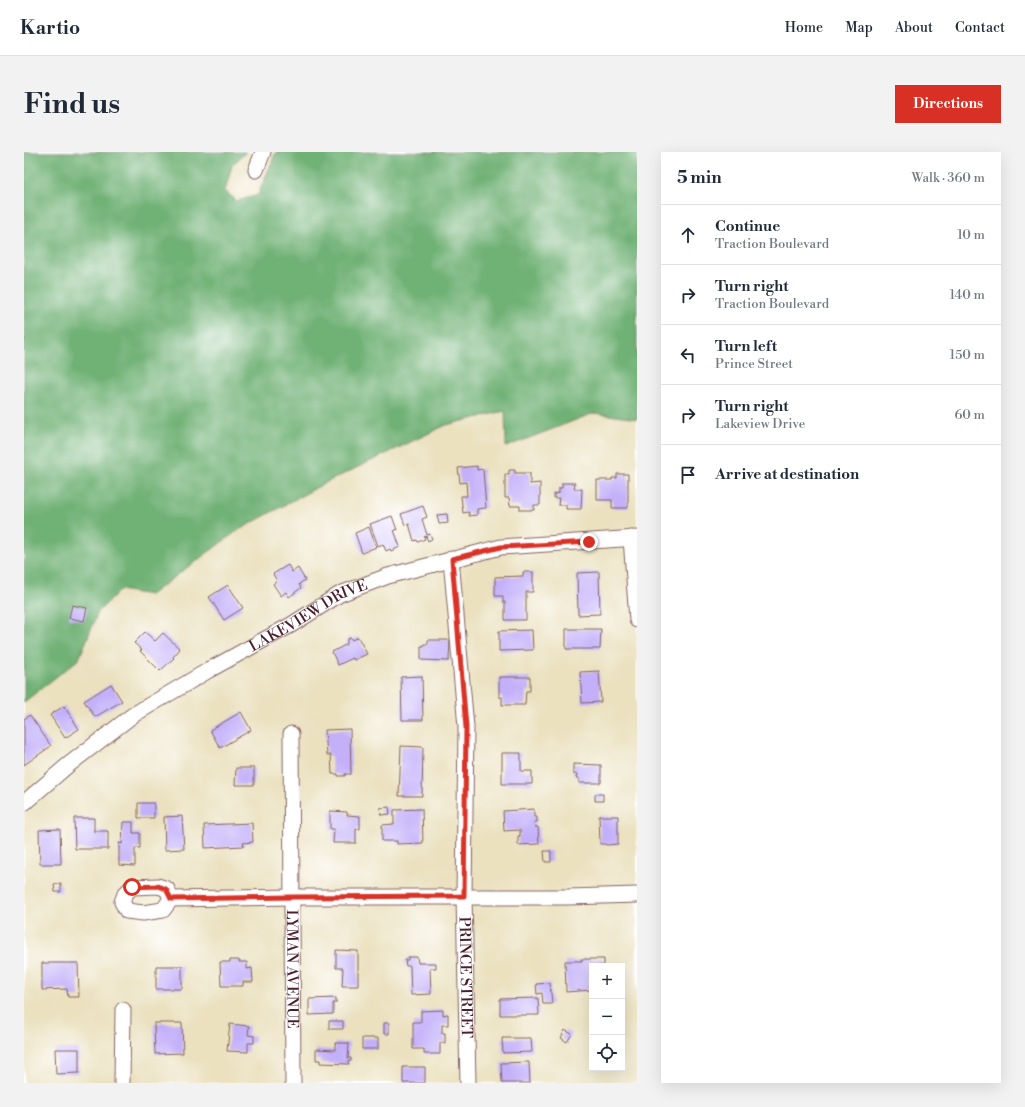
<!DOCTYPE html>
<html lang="en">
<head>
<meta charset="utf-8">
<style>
	body { margin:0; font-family:"Libre Bodoni",serif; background:#f2f2f3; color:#1f2937 }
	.controls { position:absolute; right:12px; bottom:12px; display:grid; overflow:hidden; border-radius:0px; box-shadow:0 4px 16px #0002 }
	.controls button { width:36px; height:36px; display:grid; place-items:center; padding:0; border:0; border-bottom:1px solid #e0e1e3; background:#fff; color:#1f2937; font:20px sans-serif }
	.stop { position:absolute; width:12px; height:12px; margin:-9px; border:3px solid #d93025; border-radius:50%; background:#fff }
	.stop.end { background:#d93025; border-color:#fff; box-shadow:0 1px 4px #0008 }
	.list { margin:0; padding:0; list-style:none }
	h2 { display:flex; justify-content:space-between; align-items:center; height:52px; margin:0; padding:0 16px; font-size:17px }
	h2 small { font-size:13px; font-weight:400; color:#747a83 }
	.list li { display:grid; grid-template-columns:26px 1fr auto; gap:12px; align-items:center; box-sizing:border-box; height:60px; padding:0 16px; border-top:1px solid #e0e1e3 }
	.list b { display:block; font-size:15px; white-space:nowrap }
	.list p { margin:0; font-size:13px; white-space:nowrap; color:#747a83 }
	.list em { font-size:13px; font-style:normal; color:#747a83 }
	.icon { flex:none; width:22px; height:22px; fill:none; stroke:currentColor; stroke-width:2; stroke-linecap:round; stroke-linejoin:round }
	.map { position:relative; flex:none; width:613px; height:931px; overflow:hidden; border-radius:0px }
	header { display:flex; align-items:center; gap:24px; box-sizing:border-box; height:56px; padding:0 20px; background:#fff; border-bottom:1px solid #e0e1e3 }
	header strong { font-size:19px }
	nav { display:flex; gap:22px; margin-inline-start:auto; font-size:14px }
	.intro { display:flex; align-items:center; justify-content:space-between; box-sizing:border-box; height:96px; padding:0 24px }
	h1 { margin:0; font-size:28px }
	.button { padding:10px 18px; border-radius:0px; background:#d93025; color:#fff; font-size:14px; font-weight:700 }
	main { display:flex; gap:24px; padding:0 24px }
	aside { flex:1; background:#fff; border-radius:0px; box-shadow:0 4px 16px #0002 }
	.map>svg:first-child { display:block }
	.forest { fill:#70b174; stroke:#5d6850 }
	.building { fill:#c3b0f9 }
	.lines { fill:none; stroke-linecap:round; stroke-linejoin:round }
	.minor-casing { stroke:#82635f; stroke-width:17 }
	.minor { stroke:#fff; stroke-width:15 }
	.route { stroke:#d93025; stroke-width:5 }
	.labels { text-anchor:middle; stroke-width:4; stroke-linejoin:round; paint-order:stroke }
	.street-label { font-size:15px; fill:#4a1f2b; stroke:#fff }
</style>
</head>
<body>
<header>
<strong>Kartio</strong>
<nav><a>Home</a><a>Map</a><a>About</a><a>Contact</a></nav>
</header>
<div class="intro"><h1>Find us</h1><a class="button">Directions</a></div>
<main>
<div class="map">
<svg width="613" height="931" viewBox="0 0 613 931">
	<rect width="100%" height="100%" fill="#fff"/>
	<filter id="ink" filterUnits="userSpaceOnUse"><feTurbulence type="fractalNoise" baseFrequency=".025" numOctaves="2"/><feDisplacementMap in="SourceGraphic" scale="8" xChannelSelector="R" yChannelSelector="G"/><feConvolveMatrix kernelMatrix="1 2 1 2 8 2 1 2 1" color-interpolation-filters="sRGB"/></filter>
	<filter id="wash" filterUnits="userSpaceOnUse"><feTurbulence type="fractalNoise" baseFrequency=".012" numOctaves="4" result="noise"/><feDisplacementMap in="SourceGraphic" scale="16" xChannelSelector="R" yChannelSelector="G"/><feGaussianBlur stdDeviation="0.9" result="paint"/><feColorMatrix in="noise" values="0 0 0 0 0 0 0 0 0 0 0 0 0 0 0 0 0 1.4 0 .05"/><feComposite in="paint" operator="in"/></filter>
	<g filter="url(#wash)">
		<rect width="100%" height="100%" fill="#ebe1bf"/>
		<path class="forest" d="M0,0H222L208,13L201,39L213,49L234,43L252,0H613V267L570,261L482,295L481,259L422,273L299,332L213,379L126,443L96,438L74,460L55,507L0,550Z"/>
		<g id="blocks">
			<path class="building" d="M453,314V318L459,317L462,356L453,357V363L445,364V360L439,361L437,344H443L442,330L436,331L434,316Z
				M485,318H491V321H506V332L516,331V353H510V358H496V354H486L485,346H481V322H485Z
				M593,322H604V356H588V348H573V328H588V326H593Z
				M538,331H551L550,337H558L557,357H542V353H534L535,346H530V342L535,341V336H538Z
				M399,354L403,365L398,367L403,383L406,382L408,387L404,389L402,384L400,385L401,387L394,390L393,388L390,389L385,372L381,373L377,362Z
				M423,362L424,371L415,372L413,363Z
				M368,364L373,378H370L376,395L367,399L366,397L362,399L359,392L354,394L346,372Z
				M345,375L352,395L338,401L331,381Z
				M264,413L268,420L274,416L281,428L275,432L277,436L265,445L262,440L257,444L249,432L253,429L249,422Z
				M499,420H509V440H502V468H481V450H479V444H471V425L499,424Z
				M575,420L576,462L554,463L553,421Z
				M204,433L219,456L200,468L185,445Z
				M48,453L63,456L60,469L45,466Z
				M542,477H577L576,497H542Z
				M508,478L509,498L475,499V479Z
				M121,480L131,489L139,481L156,497L149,505L150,506L136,519L116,499L118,498L110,491Z
				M334,485L343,502L330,508L329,506L314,513L308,500L323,492V487L327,486L328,488Z
				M404,488H426L425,509L397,508V494H400V492H404Z
				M575,519L577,550L558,551L556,520Z
				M398,524L399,568H378L377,525Z
				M475,525H506V539H502L501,553H478V545H475Z
				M87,532L98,549L71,565L60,549Z
				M40,554L55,577L41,586L26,563Z
				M217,560L227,578L196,596L186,578Z
				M6,563L27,594L0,613V567Z
				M326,577L327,622H321V624H314V622H308L307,603H303L301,578Z
				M377,594L399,595L398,644H375Z
				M478,601H497V619H508V632H478Z
				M549,612L577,613V631H555V626H552L553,622H549Z
				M212,616H230V633H211Z
				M571,642H579V649H571Z
				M114,651H130V666H114Z
				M365,655L366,662L357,663L356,656Z
				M398,657L399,691L373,692V689H358V673L370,672V658Z
				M510,657V665H513V670H510L511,675H514L515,692L494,693V684H496V678L480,679L479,659Z
				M306,659L323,660V663L336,664V677H332V691H309L310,677H306Z
				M158,664L160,697L141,698L140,665Z
				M575,664H594V692L582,693L581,692H576Z
				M50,666H70V679H84V697H51Z
				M99,670H109V681H116V696H111V714L95,713V691L98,692Z
				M228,671L229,690L219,691L220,694L181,696L180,673Z
				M36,677L37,712H16L15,678Z
				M520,699H527V710H521Z
				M37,731V740H31L30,732Z
				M312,798L334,799V834H318L319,816H312Z
				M384,805H393L394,811H412V816H406L407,842L387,843L386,814H382L381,808H384Z
				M557,807H580V814H568V838L542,840L541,809H558Z
				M206,808H215V810H223V817L228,816L229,830H219V834H197L196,810H206Z
				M18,811H54L55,845H44L43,837L18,838Z
				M132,814H158V837H132Z
				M526,831L528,852H519L518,841L513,842L512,832Z
				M312,846V851H309V862L285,863V847Z
				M514,846L515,863H476V847Z
				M419,858V863L424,862V873H418V881H421V891H416V902H400V897H389V870H397V859Z
				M305,869H319V877H305Z
				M130,871H158L159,901L131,902Z
				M360,871H365V882H360Z
				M206,872L225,874L224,883L230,884V891H224V900L203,899Z
				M541,878L548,882L543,890L537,886Z
				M338,886H354V897H338Z
				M478,886H507L508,900L479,901Z
				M311,891H325L324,906H327V909H324L325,912L296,911V908H292V897L311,898Z
				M31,897H55V921L32,922Z
				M505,910L506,931H478L477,911Z
				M379,915H401V931H379Z"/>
		</g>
	</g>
	<g filter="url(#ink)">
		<use href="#blocks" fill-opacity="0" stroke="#82635f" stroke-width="1"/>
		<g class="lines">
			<g class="minor-casing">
				<g id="minor">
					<path d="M232,18L239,0"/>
					<path d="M607,386L613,468"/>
					<path id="s1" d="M427,407L442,575L440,744L444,931"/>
					<path id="s2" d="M267,582L269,931"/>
					<path id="s3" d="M0,651L43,614L109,563L185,518L267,473L316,442L364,424L477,395L613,386"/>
					<path d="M147,747L139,758L119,761L103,759L98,750L101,742L108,735L134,734L143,737L147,747L269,745H544L613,743"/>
					<path d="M98,931L99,858"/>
				</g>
			</g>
			<use href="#minor" class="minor"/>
		</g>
	</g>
	<g class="lines" filter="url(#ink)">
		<path class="route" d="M108,735L134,734L142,737L147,747L269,745L440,744L442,575L428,407L477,395L565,390"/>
	</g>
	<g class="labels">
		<g class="street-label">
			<text dy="5" stroke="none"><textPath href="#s3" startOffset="342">LAKEVIEW DRIVE</textPath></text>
			<text dy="5" stroke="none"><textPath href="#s2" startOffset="235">LYMAN AVENUE</textPath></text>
			<text dy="5" stroke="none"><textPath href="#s1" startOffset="419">PRINCE STREET</textPath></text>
		</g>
	</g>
</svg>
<div class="controls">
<button>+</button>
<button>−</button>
<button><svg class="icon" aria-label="locate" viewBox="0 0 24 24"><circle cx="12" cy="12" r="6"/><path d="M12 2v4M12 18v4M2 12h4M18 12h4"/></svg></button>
</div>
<div class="stop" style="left:108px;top:735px"></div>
<div class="stop end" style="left:565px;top:390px"></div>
</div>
<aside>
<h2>5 min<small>Walk · 360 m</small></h2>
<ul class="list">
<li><svg class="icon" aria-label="ahead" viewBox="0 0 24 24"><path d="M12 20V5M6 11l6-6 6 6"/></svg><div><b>Continue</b><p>Traction Boulevard</p></div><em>10 m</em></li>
<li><svg class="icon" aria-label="right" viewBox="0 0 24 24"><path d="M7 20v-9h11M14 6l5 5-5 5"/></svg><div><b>Turn right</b><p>Traction Boulevard</p></div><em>140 m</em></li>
<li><svg class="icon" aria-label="left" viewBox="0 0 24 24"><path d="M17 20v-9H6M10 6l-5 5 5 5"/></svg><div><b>Turn left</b><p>Prince Street</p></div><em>150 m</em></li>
<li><svg class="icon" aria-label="right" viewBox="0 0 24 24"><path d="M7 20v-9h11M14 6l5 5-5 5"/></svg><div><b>Turn right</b><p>Lakeview Drive</p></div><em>60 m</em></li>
<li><svg class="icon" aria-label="arrive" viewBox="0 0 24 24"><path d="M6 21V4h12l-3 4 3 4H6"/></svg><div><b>Arrive at destination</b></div></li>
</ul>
</aside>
</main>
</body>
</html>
